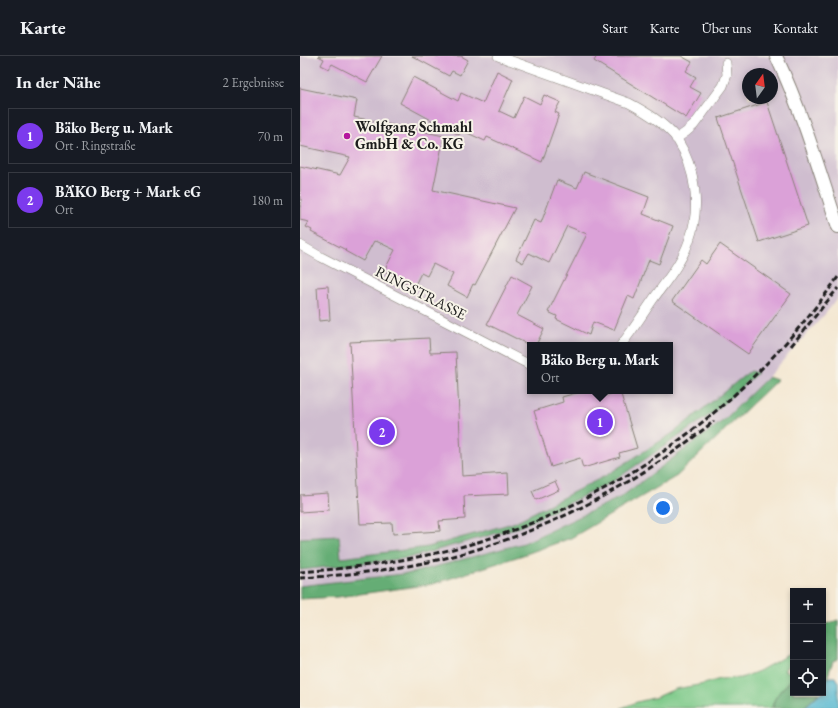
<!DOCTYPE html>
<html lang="de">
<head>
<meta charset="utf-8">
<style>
	body { margin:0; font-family:"EB Garamond",serif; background:#242831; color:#f1f3f6 }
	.controls { position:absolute; right:12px; bottom:12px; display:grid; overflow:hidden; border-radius:0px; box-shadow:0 2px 6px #0003 }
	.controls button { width:36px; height:36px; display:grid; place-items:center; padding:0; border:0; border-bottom:1px solid #363941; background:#171b24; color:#f1f3f6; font:20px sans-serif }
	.compass { position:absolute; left:442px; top:12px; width:36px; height:36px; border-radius:50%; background:#171b24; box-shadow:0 2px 6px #0003; rotate:14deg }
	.you { position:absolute; left:363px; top:452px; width:14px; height:14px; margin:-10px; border:3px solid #fff; border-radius:50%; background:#1a73e8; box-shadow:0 0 0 6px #1a73e833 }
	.badge { display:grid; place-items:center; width:26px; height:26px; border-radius:50%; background:#7c3aed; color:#fff; font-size:13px; font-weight:700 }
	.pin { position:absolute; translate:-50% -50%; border:2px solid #fff; box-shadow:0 1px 4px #0006 }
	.popup { position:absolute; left:227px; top:286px; width:146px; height:52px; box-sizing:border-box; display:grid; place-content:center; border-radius:0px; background:#171b24; filter:drop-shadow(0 1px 3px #0005); font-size:13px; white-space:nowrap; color:#9ea1a6 }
	.popup b { font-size:15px; color:#f1f3f6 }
	.popup::after { content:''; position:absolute; left:50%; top:100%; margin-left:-8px; border:8px solid transparent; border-top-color:#171b24 }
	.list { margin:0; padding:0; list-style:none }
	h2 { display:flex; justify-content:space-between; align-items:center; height:52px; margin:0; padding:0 16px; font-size:17px }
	h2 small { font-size:13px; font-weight:400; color:#9ea1a6 }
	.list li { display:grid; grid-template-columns:26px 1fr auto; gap:12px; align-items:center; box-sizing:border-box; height:56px; margin:0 8px 8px; padding:0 8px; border:1px solid #363941; border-radius:0px }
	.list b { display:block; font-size:15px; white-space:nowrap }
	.list p { margin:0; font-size:13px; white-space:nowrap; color:#9ea1a6 }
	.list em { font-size:13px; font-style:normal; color:#9ea1a6 }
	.icon { flex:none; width:22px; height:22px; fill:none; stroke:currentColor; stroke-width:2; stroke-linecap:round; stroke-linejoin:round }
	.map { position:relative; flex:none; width:538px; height:652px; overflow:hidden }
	header { display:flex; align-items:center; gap:24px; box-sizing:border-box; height:56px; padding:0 20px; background:#171b24; border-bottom:1px solid #363941 }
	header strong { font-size:19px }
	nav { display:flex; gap:22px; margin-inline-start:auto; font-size:14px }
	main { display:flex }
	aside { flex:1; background:#171b24 }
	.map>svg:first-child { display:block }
	.industrial { fill:#cfbdcf; fill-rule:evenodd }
	.green { fill:#7cc988; stroke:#4c7252 }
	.forest { fill:#65ad74; stroke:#406448 }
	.water { fill:#52b7d0; stroke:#376a76 }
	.building { fill:#dba1d8 }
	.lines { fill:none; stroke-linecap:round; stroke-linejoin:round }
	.street-casing { stroke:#888278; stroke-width:10 }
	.secondary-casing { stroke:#888278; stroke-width:14 }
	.street { stroke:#fff; stroke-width:9 }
	.secondary { stroke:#fff; stroke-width:12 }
	.rail { stroke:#1c1c1c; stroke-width:3; stroke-dasharray:6 3; stroke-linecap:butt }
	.poi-dot { fill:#b5179e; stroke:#f7f3e8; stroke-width:1.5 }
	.labels { text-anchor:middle; stroke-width:4; stroke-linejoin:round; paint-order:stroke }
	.poi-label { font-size:15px; font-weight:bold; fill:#1c1c1c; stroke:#f7f3e8; text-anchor:start }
	.street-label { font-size:15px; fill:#1c1c1c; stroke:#f7f3e8 }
</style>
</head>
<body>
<header>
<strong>Karte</strong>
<nav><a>Start</a><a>Karte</a><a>Über uns</a><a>Kontakt</a></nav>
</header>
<main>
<aside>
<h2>In der Nähe<small>2 Ergebnisse</small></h2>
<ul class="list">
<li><span class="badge">1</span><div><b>Bäko Berg u. Mark</b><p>Ort · Ringstraße</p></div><em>70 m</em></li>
<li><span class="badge">2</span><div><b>BÄKO Berg + Mark eG</b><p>Ort</p></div><em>180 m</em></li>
</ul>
</aside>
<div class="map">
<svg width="538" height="652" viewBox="0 0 538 652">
	<rect width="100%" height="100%" fill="#f7f3e8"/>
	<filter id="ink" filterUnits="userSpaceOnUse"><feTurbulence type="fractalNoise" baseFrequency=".025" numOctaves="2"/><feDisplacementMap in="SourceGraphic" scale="8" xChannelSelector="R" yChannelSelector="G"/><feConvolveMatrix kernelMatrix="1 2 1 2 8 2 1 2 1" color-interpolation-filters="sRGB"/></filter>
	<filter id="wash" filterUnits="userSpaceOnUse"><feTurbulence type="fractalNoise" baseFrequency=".012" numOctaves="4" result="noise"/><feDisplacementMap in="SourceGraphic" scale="16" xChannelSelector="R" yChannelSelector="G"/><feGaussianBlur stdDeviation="0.9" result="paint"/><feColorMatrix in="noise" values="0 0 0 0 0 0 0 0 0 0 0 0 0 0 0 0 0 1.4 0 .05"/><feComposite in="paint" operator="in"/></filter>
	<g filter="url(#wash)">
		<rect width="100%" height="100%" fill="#f4e8d3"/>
		<path class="industrial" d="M0,0H538V241L526,257L468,321L424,364L321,441L224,487L112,517L0,530V514L108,502L219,471L312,426L414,356L456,317L373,377L305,420L213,467L128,491L41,502L38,480L0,482ZM448,18H472V42H448ZM230,289H370V335H230Z"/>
		<path class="green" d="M493,596V604L484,614L488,616H493V622C486,628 472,642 472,652H321L337,646L357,641L375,633L404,628L420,623L441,622L459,615Z"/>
		<path class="forest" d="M450,315L457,317L414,356L312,426L219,471L108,502L0,514V482L39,480L41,502L128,491L213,467L305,420L373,377Z
			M468,321L477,324L377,420L271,482L223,499L133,528L38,541L0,543V530L112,517L224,487L321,441L424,364Z
			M538,564V603L533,605L523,633V569Z
			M493,623V637H519L503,652H473C472,641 485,630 493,623Z"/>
		<path class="water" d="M528,621H535L538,626V652L513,651L504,652L520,637H523Z"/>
		<g id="blocks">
			<path class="building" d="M18,0H82L67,26L32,8L29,13L21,9L24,3Z
				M112,0H161L168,4L160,19L152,15L149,20Z
				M297,0H381L392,6L386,15L396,21L390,31L401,37L386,62L294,5Z
				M197,15L213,23L199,55L214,62L224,40L240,48L244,39L260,46L255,56L259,58L242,106L187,81L185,85L161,74L159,79L100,47L113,21L158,45L161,37L183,47Z
				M0,32L57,44L54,61L144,80L133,134L215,152L175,229L173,228L167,241L147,230L153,218L133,208L127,220L121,217L114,231L84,215L95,194L76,185V186L74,185L63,205L45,195L46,194L11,176L12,174L6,171L9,166L0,164V152L2,144H0V110L40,119L50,101L0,90Z
				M467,46L508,170L459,186L418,62Z
				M284,116L349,141L343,158L373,170L359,208L349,204L334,243L328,240L314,274L293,266L289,279L256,263L257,260L248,256L287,178L267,170L249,207L229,197L223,207L216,203L234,164L241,167L257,124L277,132Z
				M420,188L491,238L448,298L372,245L401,204L406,208Z
				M212,219L232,230L217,259L244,273L236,289H229L187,268Z
				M28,230L30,264L19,265L17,231Z
				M129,282L130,297L156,296L162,420L208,417L209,438L164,440L165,463L139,465L140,475L93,478L92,467L60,468L50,286Z
				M283,335H299L301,341L320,335L337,392L319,397L320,401L283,412L280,402L251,411L234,355L263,346L262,341Z
				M255,425L259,434L236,444L232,435Z
				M28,437L29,454L0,456V439Z"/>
		</g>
	</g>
	<g filter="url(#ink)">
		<use href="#blocks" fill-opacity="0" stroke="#888278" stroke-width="1"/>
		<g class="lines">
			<g class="street-casing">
				<path id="street" d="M198,0L329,47C346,56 365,67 377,83C396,113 401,153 389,185C382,206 367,224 354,242C343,258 333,274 321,289
					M376,83L386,76L394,69L423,30L427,19L426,7
					M0,189L21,201L230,309"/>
			</g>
			<g class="secondary-casing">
				<path id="secondary" d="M476,0C502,55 519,113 538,171"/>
			</g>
			<use href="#street" class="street"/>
			<use href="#secondary" class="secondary"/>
			<path class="rail" d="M491,290L538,232
				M0,516C55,512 110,505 164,490C316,448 448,349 538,221
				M0,522C36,520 72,516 108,510C220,490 326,437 414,365"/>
		</g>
	</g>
	<circle class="poi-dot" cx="47" cy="80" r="4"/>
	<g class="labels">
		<g class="poi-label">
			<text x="55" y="76">Wolfgang Schmahl<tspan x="55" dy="17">GmbH &amp; Co. KG</tspan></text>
		</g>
		<g class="street-label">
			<text transform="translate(121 237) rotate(27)" y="5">RINGSTRASSE</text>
		</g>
	</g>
</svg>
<div class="controls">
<button>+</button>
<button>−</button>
<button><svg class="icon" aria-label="locate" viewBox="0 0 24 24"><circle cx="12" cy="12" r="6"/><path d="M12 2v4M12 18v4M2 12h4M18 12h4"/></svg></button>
</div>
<svg class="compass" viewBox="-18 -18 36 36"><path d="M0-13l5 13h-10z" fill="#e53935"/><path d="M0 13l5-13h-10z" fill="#9ea1a6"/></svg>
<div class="you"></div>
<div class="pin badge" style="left:300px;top:366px">1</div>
<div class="popup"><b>Bäko Berg u. Mark</b>Ort</div>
<div class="pin badge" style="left:82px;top:376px">2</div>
</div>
</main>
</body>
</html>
